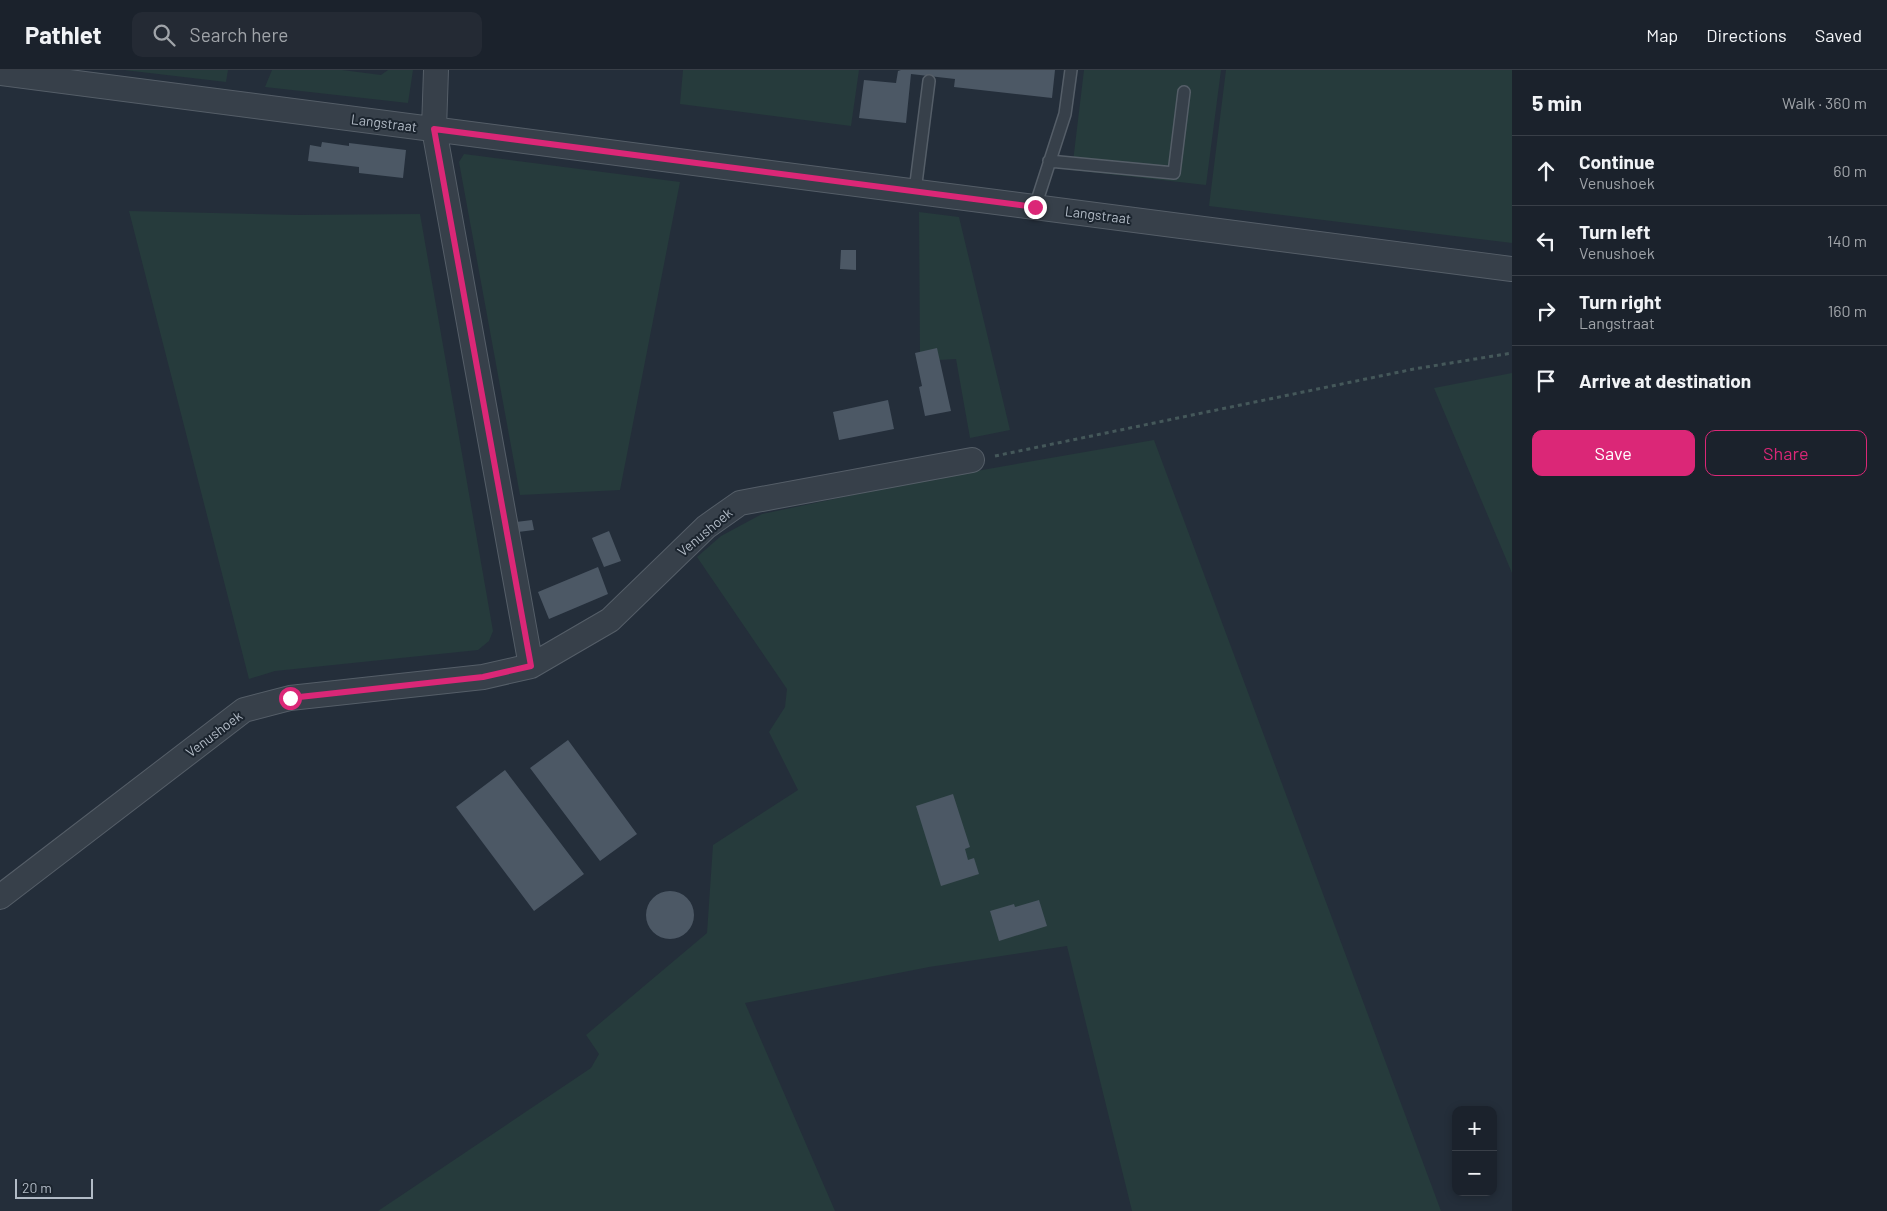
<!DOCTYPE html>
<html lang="en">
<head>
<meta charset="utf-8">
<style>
	body { margin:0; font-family:Barlow,sans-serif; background:#242a34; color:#f1f3f6 }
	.controls { position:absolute; right:15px; bottom:15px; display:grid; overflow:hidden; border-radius:10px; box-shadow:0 2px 8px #0003 }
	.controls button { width:45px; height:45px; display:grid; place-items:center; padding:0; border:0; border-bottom:1px solid #393f48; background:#1b222c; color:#f1f3f6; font:25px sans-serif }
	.scale { position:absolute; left:15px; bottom:12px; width:78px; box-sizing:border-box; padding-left:5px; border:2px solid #b2bbc6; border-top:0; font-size:14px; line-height:18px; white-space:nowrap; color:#b2bbc6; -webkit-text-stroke:4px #1c252f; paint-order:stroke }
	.stop { position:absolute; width:15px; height:15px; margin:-11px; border:4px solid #db2777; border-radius:50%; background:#fff }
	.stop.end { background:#db2777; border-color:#fff; box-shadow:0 1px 5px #0008 }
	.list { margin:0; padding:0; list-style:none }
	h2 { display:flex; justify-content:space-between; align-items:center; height:65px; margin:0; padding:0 20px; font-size:21px }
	h2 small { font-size:16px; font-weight:400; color:#a0a4a9 }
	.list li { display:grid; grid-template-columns:32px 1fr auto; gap:15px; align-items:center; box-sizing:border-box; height:70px; padding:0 20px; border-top:1px solid #393f48 }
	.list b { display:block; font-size:19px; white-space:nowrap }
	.list p { margin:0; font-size:16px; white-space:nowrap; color:#a0a4a9 }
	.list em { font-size:16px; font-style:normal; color:#a0a4a9 }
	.actions { display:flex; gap:10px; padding:15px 20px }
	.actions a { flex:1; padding:11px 0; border:1px solid #db2777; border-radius:10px; text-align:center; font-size:18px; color:#db2777 }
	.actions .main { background:#db2777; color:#fff }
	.icon { flex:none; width:28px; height:28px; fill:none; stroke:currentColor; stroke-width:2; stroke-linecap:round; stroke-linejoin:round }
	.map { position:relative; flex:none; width:1512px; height:1141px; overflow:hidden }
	header { display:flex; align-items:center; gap:30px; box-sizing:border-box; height:70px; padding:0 25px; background:#1b222c; border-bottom:1px solid #393f48 }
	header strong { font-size:24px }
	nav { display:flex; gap:28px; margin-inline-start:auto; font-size:18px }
	.search { width:350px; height:45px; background:#242a34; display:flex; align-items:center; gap:12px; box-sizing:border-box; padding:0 18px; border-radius:10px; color:#a0a4a9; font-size:19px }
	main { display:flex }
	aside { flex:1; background:#1b222c }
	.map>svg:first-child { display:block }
	.green { fill:#263b3c }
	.building { fill:#4c5865 }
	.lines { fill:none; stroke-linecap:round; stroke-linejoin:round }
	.service-casing { stroke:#555e68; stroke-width:14 }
	.minor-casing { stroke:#555e68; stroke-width:26 }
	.path { stroke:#45585a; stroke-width:3; stroke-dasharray:4 4; stroke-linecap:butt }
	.service { stroke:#37404a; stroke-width:11 }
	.minor { stroke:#37404a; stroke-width:24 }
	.route { stroke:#db2777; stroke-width:6 }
	.labels { text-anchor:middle; stroke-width:4; stroke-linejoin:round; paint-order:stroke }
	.street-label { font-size:14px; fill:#b2bbc6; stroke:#1c252f }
</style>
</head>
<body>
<header>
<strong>Pathlet</strong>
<div class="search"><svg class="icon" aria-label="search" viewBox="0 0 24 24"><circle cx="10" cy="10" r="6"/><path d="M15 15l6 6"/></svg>Search here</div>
<nav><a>Map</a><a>Directions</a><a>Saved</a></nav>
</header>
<main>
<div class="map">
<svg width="1512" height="1141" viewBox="0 0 1512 1141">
	<rect width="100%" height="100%" fill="#242e3a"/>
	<path class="green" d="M124,0H228L226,12Z
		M272,0H342L381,5L388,0H413L408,33L265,17Z
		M683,0H859L851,56L680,34Z
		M1084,0H1221L1206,115L1072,100Z
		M1226,0H1512V173L1209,136Z
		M464,84L680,112L620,420L520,425L459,92Z
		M129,141L297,145L420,144L493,561L489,571L478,580L275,601L249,609Z
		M919,142L959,147L1010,360L970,368L956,289L920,291Z
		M1512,303V503L1434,318Z
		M1154,370L1441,1141H1132L1067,876L929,897L745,933L835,1141H378L591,998L599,984L586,965L707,863L713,775L798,720L769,662L785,637L787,619L697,487L721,466L762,444L925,410Z"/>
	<path class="building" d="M901,0H1055L1052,28L954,17L955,9L911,4L906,53L859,48L864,10L896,13L898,1Z
		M322,72L349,76V73L406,80L403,108L359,103V97L308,91L310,75L321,77Z
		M841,180H856V200L840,199Z
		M937,278L951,341L925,346L919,317L922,316L915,283Z
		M888,330L894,359L839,370L833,342Z
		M532,450L534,460L518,462L516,452Z
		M609,461L621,491L604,497L592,468Z
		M598,497L608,524L549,549L538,522Z
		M568,670L637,764L600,791L530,698Z
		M505,700L584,804L534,841L456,737Z
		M953,724L970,777L965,779L968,790L974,788L979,804L941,816L916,736Z
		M646 845a24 24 0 1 1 48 0a24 24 0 1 1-48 0Z
		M1039,830L1047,856L999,871L990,841L1014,834L1015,837Z"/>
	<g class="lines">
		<g class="service-casing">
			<path id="service" d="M1049,91L1174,103L1184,22
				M915,121L929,11
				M1035,137L1065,44L1071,0"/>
		</g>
		<g class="minor-casing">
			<path id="minor" d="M436,0L434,59L531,596
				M0,3L1512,199
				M0,827L244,640L290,628L483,607L531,596L610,550L706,457L740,433L972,390"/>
		</g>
		<path class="path" d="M995,386L1414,299L1512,283"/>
		<use href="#service" class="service"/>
		<use href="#minor" class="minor"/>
	</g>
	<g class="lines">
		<path class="route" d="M290,628L483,607L531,596L434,59L1035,137"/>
	</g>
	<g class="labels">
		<g class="street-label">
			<text transform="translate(384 53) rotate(7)" y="5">Langstraat</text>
			<text transform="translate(1098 145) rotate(7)" y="5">Langstraat</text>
			<text transform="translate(705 462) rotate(-40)" y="5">Venushoek</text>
			<text transform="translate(214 664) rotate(-37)" y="5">Venushoek</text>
		</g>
	</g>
</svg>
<div class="controls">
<button>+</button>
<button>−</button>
</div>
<div class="scale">20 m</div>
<div class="stop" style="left:290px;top:628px"></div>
<div class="stop end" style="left:1035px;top:137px"></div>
</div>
<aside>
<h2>5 min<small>Walk · 360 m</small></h2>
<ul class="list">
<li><svg class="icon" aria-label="ahead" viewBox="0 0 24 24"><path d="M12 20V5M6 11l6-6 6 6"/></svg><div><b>Continue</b><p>Venushoek</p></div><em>60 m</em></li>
<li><svg class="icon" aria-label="left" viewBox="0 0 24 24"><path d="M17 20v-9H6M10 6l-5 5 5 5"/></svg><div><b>Turn left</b><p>Venushoek</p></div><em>140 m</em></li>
<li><svg class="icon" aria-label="right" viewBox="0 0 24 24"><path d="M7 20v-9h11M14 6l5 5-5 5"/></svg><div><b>Turn right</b><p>Langstraat</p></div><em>160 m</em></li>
<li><svg class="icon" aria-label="arrive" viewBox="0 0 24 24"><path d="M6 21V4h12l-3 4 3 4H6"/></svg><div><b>Arrive at destination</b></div></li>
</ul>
<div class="actions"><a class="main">Save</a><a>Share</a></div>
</aside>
</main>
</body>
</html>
